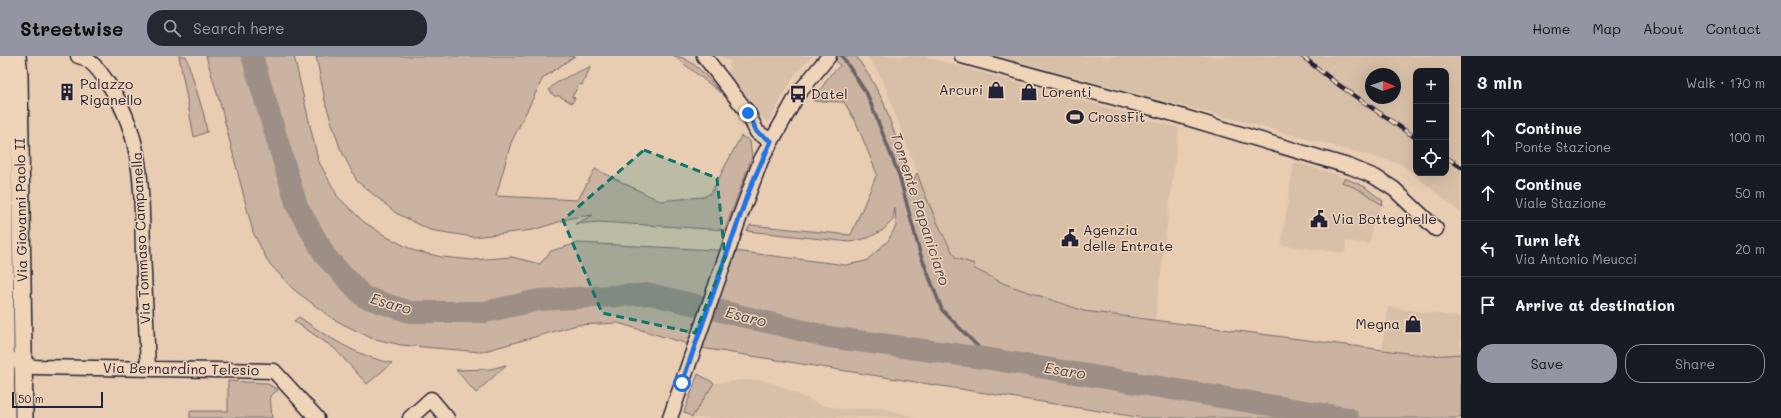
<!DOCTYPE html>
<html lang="en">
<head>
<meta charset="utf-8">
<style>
	body { margin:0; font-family:Mali,sans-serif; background:#242831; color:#f1f3f6 }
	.controls { position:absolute; right:12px; top:12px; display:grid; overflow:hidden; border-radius:8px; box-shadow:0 4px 16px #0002 }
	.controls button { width:36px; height:36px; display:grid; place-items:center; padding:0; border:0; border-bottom:1px solid #363941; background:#171b24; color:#f1f3f6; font:20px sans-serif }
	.compass { position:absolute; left:1365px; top:12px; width:36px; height:36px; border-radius:50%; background:#171b24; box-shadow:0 4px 16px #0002; rotate:92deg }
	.scale { position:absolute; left:12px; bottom:10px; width:91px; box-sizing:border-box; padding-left:4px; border:2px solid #22223b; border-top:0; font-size:11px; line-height:14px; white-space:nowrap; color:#22223b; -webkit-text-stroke:3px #f0d4b7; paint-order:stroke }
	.stop { position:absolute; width:12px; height:12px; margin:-9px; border:3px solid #1a73e8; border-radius:50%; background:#fff }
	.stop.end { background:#1a73e8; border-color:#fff; box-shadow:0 1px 4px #0008 }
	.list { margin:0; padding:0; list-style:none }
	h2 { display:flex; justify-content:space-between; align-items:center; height:52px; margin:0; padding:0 16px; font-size:17px }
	h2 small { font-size:13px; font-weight:400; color:#9ea1a6 }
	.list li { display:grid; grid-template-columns:26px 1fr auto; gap:12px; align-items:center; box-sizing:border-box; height:56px; padding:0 16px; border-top:1px solid #363941 }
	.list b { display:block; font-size:15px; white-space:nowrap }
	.list p { margin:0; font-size:13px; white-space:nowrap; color:#9ea1a6 }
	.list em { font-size:13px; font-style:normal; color:#9ea1a6 }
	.actions { display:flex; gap:8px; padding:12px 16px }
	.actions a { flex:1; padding:9px 0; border:1px solid #9495a2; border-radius:16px; text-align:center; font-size:14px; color:#9495a2 }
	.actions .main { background:#9495a2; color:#111 }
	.icon { flex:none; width:22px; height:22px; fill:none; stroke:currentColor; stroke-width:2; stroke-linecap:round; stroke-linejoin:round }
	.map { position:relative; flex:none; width:1461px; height:362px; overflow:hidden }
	header { display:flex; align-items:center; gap:24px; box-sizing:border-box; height:56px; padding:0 20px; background:#9495a2; color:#111 }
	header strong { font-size:19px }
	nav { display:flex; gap:22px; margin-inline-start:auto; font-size:14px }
	.search { width:280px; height:36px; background:#242831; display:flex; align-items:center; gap:10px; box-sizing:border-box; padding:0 14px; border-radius:16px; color:#9ea1a6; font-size:15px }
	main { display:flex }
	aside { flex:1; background:#171b24 }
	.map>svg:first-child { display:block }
	.built { fill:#d8bfa8; fill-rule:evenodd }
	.green { fill:#cab3a0; stroke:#766a6e }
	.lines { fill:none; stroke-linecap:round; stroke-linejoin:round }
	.stream { stroke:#6c6368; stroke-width:3.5 }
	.river { stroke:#9e8f86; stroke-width:22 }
	.minor-casing { stroke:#22223b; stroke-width:17 }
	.tertiary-casing { stroke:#22223b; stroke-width:20 }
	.minor { stroke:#f0d4b7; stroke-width:14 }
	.tertiary { stroke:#f0d4b7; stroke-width:17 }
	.rail-casing { stroke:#22223b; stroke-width:4.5 }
	.rail { stroke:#f0d4b7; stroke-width:3; stroke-dasharray:9; stroke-linecap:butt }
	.route { stroke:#1a73e8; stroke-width:5 }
	.marked { fill:#0f766e; fill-opacity:0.2; stroke:#0f766e; stroke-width:3; stroke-dasharray:8 5; stroke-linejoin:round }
	.labels { text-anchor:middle; stroke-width:3; stroke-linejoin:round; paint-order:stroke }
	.poi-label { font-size:14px; fill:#22223b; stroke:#f0d4b7; text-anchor:start }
	.street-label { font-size:14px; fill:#22223b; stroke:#f0d4b7 }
	.water-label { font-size:15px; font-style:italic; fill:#474352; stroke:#f0d4b7 }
</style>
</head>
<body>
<header>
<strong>Streetwise</strong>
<div class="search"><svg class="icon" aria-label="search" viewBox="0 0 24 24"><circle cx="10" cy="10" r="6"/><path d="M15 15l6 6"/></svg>Search here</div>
<nav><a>Home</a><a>Map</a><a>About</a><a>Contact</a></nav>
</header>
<main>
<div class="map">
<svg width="1461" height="362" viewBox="0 0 1461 362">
	<rect width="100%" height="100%" fill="#e8cdb2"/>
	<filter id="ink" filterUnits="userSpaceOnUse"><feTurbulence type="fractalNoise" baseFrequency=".025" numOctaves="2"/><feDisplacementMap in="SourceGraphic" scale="8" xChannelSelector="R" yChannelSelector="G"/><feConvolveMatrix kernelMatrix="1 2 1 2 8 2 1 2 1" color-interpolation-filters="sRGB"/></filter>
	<g filter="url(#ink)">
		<path class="built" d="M720,0H812L796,17L768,67L747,48L726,20L731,6Z
			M867,0H923L1179,72L1155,263L1084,255L1063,249L1005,228L973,212L974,208L956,202L931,154L885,30L878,16Z
			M998,0H1461V157L1401,108ZM1416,15H1446V117H1416ZM1371,18H1395V42H1371Z
			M1294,106L1334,118L1365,131L1383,145L1372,172L1370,188L1346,185L1345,197L1281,189Z
			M1388,251L1461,261V298L1430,300L1382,293Z
			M742,324H763L778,329L821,349L842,353L883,352L914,361L691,362L714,327Z"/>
		<path class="green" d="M179,0H186L204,59L207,76L194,81Z
			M206,0H294L318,104L338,141L364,166L387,181L415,195L442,201L473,204L512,201L540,208L551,195L578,187L734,195L846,209L866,205L888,185L896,170L895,151L893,164L883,174L868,182L850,186L747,175L750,169L851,179L877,118L856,66L844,46L813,45L830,19L840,10L833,0H856L870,21L883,45L912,127L917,117C928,147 940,175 956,202L974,208L973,212L1005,228L1084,255L1430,300L1461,298V362H1143L701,292L618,267L577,269L481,296L401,289L371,282L333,263L293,233L268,206L253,176L220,47Z
			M316,0H575L543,22L511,87L496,140L578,144L595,113L660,145L703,141L711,137L741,80L750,85L752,101L725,174L598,166L575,168L593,159L571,162L533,174L473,181L430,174L396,157L357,125L340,92L326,49Z
			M674,0C691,0 711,25 721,37Z
			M591,10L582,29L579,28L572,41L575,42L572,47L559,40H554L549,34C555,24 580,16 591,10Z
			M1345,122L1365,131L1383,145L1382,149L1362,135L1342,126Z
			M299,261C328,281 356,300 392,307L367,328L334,292L294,265Z
			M506,309L476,337L456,314L491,313Z
			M698,318L714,327L692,361L684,356Z
			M228,325L266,327L278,334L270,340L272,362H190V355H228Z"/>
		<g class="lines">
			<path class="stream" d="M842,0L867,38L899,119L920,197L942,254L990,303"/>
			<path class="river" d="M252,0L297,150L326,201L364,241L410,256H485L539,244L650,238L829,281L990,303L1348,362"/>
			<g class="minor-casing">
				<path id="minor" d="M78,0C89,2 99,14 105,23C144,77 141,131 143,194C145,233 146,273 148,312
					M704,0L748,57L757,76L771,85
					M962,0L1167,56L1351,111L1375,121L1394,133L1436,173
					M15,304L24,309L35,311L274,315L317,362
					M410,362L431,343L447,362
					M670,362L739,163L761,104L798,38L829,0"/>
			</g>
			<g class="tertiary-casing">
				<path id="tertiary" d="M2,0L6,362
					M17,0L19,19L24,362"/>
			</g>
			<use href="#minor" class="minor"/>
			<use href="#tertiary" class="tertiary"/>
			<g class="rail-casing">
				<path id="rail" d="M1302,0L1336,27L1416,82
					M1446,101L1461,111"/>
			</g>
			<use href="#rail" class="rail"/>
		</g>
	</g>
	<g class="lines" filter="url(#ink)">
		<path class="route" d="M682,327L748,137L771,85L757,76L748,57"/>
	</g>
	<path class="marked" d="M644,94L717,122L725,202L695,277L602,257L563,164Z"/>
	<defs>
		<g id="shop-bare" transform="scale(1.38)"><path d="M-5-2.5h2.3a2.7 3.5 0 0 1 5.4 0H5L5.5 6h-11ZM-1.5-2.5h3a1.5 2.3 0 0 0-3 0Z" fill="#22223b" stroke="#f0d4b7" stroke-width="2.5" paint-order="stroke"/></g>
		<g id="building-bare" transform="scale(1.38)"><path d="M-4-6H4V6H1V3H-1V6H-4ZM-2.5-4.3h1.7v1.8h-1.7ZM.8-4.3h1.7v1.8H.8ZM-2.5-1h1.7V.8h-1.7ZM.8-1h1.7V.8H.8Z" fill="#22223b" stroke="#f0d4b7" stroke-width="2.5" paint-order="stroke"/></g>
		<g id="bus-bare" transform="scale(1.38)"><path d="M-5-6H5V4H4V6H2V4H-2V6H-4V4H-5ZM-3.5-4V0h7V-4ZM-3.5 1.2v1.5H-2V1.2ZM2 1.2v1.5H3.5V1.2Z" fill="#22223b" stroke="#f0d4b7" stroke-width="2.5" paint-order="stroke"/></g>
		<g id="stadium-bare" transform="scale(1.38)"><path d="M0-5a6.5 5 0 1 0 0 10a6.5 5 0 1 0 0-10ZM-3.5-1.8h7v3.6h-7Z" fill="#22223b" stroke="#f0d4b7" stroke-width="2.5" paint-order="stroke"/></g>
		<g id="civic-bare" transform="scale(1.38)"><path d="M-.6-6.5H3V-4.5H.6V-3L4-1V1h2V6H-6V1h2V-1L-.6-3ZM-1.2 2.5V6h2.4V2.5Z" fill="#22223b" stroke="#f0d4b7" stroke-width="2.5" paint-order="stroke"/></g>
	</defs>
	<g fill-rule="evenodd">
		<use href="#shop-bare" x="996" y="34"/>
		<use href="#building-bare" x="67" y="36"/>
		<use href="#shop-bare" x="1029" y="36"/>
		<use href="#bus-bare" x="798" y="38"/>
		<use href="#stadium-bare" x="1075" y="61"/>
		<use href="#civic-bare" x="1319" y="163"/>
		<use href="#civic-bare" x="1070" y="182"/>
		<use href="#shop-bare" x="1413" y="268"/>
	</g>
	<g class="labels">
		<g class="poi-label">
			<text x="80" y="33">Palazzo<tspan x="80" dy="16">Riganello</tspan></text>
			<text x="983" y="39" text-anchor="end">Arcuri</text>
			<text x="1042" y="41">Lorenti</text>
			<text x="811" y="43">Datel</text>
			<text x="1088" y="66">CrossFit</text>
			<text x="1332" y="168">Via Botteghelle</text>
			<text x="1083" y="179">Agenzia<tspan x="1083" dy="16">delle Entrate</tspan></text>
			<text x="1400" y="273" text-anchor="end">Megna</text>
		</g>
		<g class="street-label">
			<text transform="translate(21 154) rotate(-91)" y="5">Via Giovanni Paolo II</text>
			<text transform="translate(141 182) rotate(-93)" y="5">Via Tommaso Campanella</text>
			<text transform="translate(181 313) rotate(1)" y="5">Via Bernardino Telesio</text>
		</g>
		<g class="water-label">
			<text transform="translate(920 153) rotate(72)" y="5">Torrente Papaniciaro</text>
			<text transform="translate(391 248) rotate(16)" y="5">Esaro</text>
			<text transform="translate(746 261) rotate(14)" y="5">Esaro</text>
			<text transform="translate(1065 315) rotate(9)" y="5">Esaro</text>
		</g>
	</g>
</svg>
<div class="controls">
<button>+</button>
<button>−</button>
<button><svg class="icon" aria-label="locate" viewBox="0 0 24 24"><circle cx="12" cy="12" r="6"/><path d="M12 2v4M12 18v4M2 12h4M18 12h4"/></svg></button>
</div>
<svg class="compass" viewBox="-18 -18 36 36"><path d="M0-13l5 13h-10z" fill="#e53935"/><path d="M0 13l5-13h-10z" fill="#9ea1a6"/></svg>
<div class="scale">50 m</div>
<div class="stop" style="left:682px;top:327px"></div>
<div class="stop end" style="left:748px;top:57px"></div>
</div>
<aside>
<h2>3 min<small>Walk · 170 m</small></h2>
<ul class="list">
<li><svg class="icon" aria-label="ahead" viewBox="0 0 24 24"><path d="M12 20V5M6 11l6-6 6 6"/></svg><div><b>Continue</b><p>Ponte Stazione</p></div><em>100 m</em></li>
<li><svg class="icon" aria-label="ahead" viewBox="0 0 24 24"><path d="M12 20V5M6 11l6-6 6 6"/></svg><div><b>Continue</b><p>Viale Stazione</p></div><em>50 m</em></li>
<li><svg class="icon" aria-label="left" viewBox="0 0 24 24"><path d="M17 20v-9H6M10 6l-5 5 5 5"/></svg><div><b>Turn left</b><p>Via Antonio Meucci</p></div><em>20 m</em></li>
<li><svg class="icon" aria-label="arrive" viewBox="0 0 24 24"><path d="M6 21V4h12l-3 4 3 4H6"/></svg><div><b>Arrive at destination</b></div></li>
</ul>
<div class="actions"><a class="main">Save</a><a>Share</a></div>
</aside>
</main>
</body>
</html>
